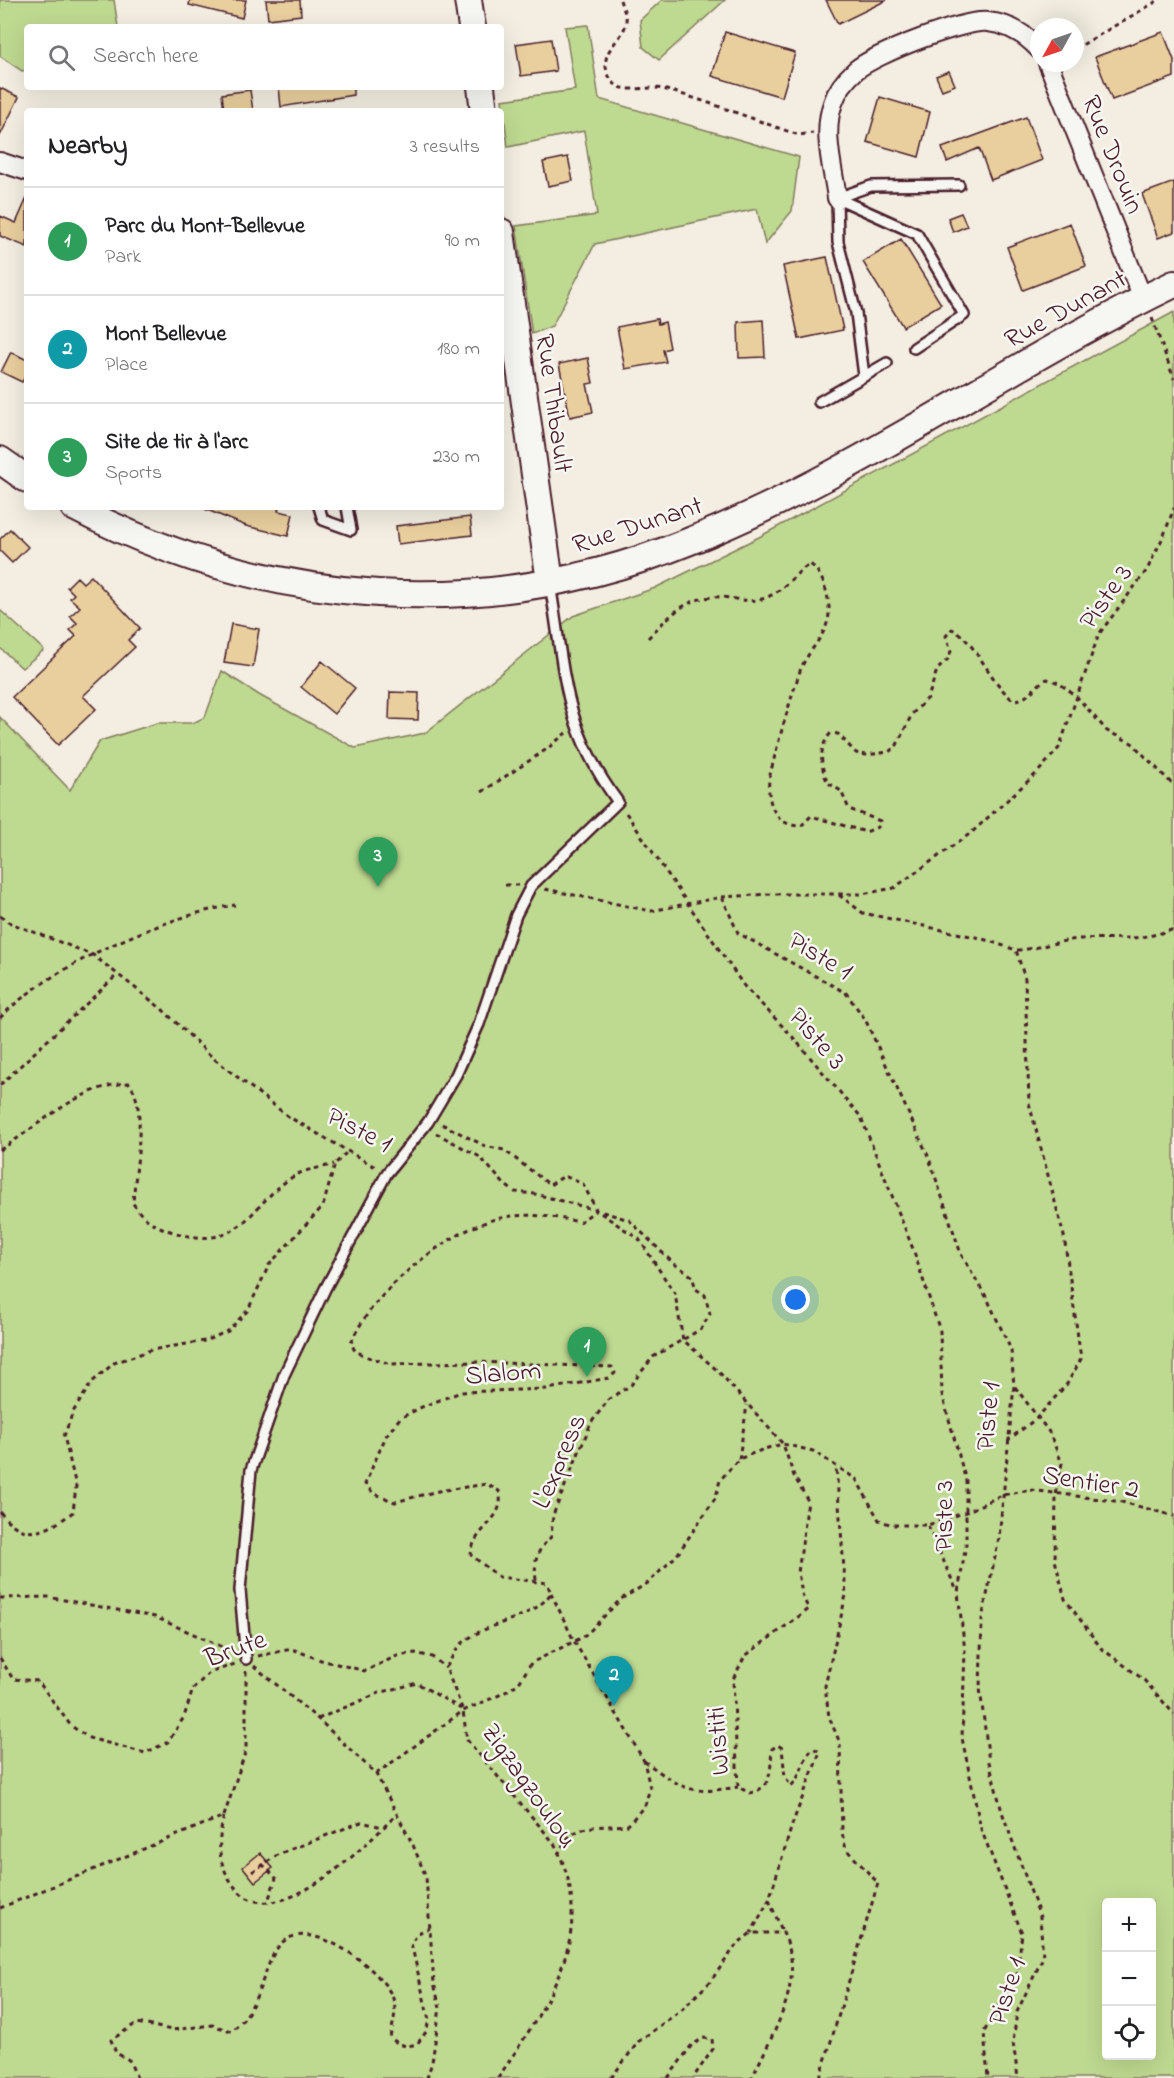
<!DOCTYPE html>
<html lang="en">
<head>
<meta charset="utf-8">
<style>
	body { margin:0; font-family:"Indie Flower",sans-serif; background:#f2f2f2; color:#202124 }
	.controls { position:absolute; right:18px; bottom:18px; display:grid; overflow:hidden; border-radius:6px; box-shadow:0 6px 24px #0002 }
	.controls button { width:54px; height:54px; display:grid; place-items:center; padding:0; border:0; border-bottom:2px solid #e0e0e0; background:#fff; color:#202124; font:30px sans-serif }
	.compass { position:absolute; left:1030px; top:18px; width:54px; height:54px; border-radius:50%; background:#fff; box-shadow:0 6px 24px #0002; rotate:230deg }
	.you { position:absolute; left:796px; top:1300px; width:21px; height:21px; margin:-15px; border:4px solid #fff; border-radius:50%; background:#1a73e8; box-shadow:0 0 0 9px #1a73e833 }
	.badge { display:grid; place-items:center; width:39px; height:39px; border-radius:50%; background:#c8321e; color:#fff; font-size:20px; font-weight:700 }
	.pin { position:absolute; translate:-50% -50px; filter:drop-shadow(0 2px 3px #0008) }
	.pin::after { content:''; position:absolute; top:32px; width:21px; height:18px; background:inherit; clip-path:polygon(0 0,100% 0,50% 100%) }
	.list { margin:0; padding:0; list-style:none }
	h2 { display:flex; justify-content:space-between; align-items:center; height:78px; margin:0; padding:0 24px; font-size:26px }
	h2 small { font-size:20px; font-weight:400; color:#757577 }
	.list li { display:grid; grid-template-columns:39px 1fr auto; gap:18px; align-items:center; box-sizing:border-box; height:108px; padding:0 24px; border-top:2px solid #e0e0e0 }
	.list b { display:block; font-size:22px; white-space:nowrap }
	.list p { margin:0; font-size:20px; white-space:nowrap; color:#757577 }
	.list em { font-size:20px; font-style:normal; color:#757577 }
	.icon { flex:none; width:33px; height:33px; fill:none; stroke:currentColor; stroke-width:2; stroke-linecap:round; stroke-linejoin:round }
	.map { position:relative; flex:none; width:1174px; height:2078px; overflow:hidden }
	.search { position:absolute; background:#fff; box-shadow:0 6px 24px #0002; left:24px; top:24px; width:480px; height:66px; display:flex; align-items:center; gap:15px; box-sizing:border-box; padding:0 21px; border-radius:6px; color:#757577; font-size:22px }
	.panel { position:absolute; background:#fff; box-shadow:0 6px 24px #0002; left:24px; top:108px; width:480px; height:402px; border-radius:6px }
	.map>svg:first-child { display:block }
	.green { fill:#bed990; stroke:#847c5e; stroke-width:1.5; fill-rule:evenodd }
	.building { fill:#e9cf9e; stroke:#4a1f2b; stroke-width:1.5 }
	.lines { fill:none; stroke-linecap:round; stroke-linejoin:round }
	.lane-casing { stroke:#4a1f2b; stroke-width:14 }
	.street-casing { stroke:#4a1f2b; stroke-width:22 }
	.secondary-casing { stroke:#4a1f2b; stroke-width:30 }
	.path { stroke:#4a1f2b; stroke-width:3; stroke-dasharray:4.5 4.5; stroke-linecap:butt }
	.lane { stroke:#f6f6f2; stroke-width:9 }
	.street { stroke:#f6f6f2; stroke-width:18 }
	.secondary { stroke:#f6f6f2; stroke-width:26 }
	.labels { text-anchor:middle; stroke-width:5; stroke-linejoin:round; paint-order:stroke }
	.street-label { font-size:27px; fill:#4a1f2b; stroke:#f6f6f2 }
</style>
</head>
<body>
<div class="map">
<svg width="1174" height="2078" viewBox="0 0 1174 2078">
	<rect width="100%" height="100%" fill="#f3eee1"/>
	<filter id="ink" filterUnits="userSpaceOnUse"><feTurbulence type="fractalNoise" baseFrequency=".0167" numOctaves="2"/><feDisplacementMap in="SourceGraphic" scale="12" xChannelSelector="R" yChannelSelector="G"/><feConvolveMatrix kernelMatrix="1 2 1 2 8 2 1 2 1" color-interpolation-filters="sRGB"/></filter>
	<g filter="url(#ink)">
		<path class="green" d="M0,0H114L118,27H27V70L22,71L0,56Z
			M662,0H725L659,60L643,47L640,20Z
			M588,25L599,99L799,157L792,211L765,244L757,209L595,244L552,326L532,334L516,226L597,215L584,131L508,147L502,100L575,90L565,27Z
			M1174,312V2078H0V717L70,790L100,741L157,723H193L205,717L222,671L259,695L355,748L425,733L573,616L655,588L759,537ZM1106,1902H1152V2056H1106Z
			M0,610L44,650L22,668L0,648Z"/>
		<path class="building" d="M190,0H246L242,18L189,5Z
			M266,0H300L301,15L268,19Z
			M826,0H887L838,24Z
			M725,32L795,53L782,97L712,76Z
			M1163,32L1174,60V77L1112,100L1095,57Z
			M551,39L556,71L521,76L516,44Z
			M949,71L955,85L942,90L936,76Z
			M279,87H353V95L281,107Z
			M0,88L19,97L0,136Z
			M250,90L253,111H224L222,94Z
			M880,97L930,112L919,157L867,142Z
			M1026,117L1042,160L991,180L979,148L947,162L942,148Z
			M568,157L573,181L548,186L543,162Z
			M1174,182V232L1158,238L1142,194Z
			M27,198V247L0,236V216L16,223Z
			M961,213L967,226L953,232L948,218Z
			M1070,223L1086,266L1023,290L1007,247Z
			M901,239L941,304L903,327L863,262Z
			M827,257L843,330L799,339L783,266Z
			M657,319L658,324L665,322L670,348L663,350L666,362L625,369L617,327Z
			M763,320L765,357L739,358L738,322Z
			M11,352L27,360V373L22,382L1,372Z
			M588,358L593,383L587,384L593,412L570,417L559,364Z
			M200,507H279L278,511L293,514L288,536L246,526Z
			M470,517L472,535L398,544L396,526Z
			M10,529L28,547L12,563L0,551V539Z
			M91,576L140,628L128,640L135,647L83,696L96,709L58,745L12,697L76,636L70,630L77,623L70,616L80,607L70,598L74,594L67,587L77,577L83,583Z
			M231,624L259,629L253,667L224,663Z
			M322,661L355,688L334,714L301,687Z
			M390,692L419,693L418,720L389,719Z
			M260,1853L273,1868L255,1882L243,1867Z"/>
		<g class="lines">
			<g class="lane-casing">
				<path id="lane" d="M837,198L838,242L856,313L864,376
					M914,348L964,315L917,234L837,198L871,186L959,185
					M819,402L887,363
					M319,507L323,520L351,530L347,507
					M246,1659L240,1590L251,1470L284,1375L325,1289L387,1173L428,1122L456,1075L479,1024L516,915L531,886L618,802C562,726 565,672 550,584"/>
			</g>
			<g class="street-casing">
				<path id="street" d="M1048,63L1143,299
					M0,162L27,171
					M837,198C833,168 822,133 833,103C837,90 846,79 856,70C875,54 964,19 988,22C1009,24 1025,34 1039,49"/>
			</g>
			<g class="secondary-casing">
				<path id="secondary" d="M468,0L472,27
					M481,87L484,111
					M501,232L550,582
					M0,460L27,479
					M74,507C267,608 487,624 690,541C860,473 1010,363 1174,284"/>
			</g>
			<path class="path" d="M620,0C622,7 627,14 626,22C624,41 600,48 607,71C616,100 643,84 663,89C709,101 754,120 799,135L813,133
				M1075,49L1159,0
				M1152,318L1174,379
				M648,638C669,616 688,595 721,597C734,598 749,603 762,599C783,593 793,574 810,564C823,572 830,599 829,614C827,636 807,651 800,671C788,707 778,742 769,779C767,802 774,826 801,826L811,816L866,832L878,827L880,821L849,809L841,791L828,783C820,767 818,747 831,733L838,734L856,753L866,755L889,752L897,745L912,714L928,698L937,670L948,659L951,651L946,636L952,629C975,640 990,682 1013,700C1030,700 1033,686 1047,679L1059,683L1078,698L1107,731L1132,743L1174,786
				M482,792L547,749L566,733
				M626,813L744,986L791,1035L861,1117L913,1249L940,1331L942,1394L966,1481V1544L958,1593L965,1651L962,1738L981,1829L1022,1933L1017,1975L984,2032L988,2078
				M505,885H518
				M545,889L651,911L722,897L771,894H862L894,888L971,833L1038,772L1059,748L1099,634L1147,570L1164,535L1174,508
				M839,895L863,913L980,938L1016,950L1025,979L1029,1103L1064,1236L1081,1359L1067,1384L1037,1418L1008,1440
				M722,897L738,933L846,993L865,1019L929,1158L961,1254L987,1298L1011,1350L1014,1386L999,1538L982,1619L980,1688L989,1762L1002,1812L1040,1917L1043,1957L1017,2012L1013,2042L1018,2078
				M0,916L8,922L93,955L162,1009L213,1058L289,1117L377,1168
				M1017,950C1039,949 1059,940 1081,939C1118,937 1137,942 1174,929
				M0,1018C48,967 166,915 235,905
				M0,1085L117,975
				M442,1124L485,1146L504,1150L550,1185L564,1176L583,1184L596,1209
				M436,1133L480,1157L505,1185L515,1192L535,1194L596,1210L639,1239L675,1294L683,1340L719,1372L783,1444L794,1476L808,1501L798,1573L803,1598L809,1609L745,1656L733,1679L738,1787L750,1793C773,1788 770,1769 772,1749L778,1745L782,1748L785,1777L791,1786C802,1776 802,1759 813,1748L820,1752L793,1822L769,1900L751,1933
				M0,1150C40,1125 80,1085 129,1083C148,1106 135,1172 133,1203C142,1219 155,1226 173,1232C244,1254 247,1205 294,1176C305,1169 322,1168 334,1164
				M1015,1387L1049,1432L1062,1463L1056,1495L1055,1560L1065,1599L1101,1648L1144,1680L1174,1714
				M739,1459L747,1405
				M0,1512C24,1543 46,1533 73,1512L76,1486L64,1436L73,1412L92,1382L114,1363L151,1350L205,1341L228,1331L248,1310L269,1265L323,1206L335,1164L348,1151
				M928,1526L957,1591
				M536,1580C534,1560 536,1551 551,1537L553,1515L591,1423L609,1399L631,1385L653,1357L701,1329L710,1314L705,1295L696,1289L692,1276L673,1263L629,1220L600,1211
				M551,1593L574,1641L644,1761L650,1788L645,1805L628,1825C597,1828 572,1821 559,1853
				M0,1598L48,1597L155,1617L232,1651
				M258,1656L292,1649L321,1660L365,1671L397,1656L415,1653L432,1657L446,1668
				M0,1658L13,1679L38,1681L71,1726L89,1738L145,1753L168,1742L184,1717L193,1689L209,1673L235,1664
				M254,1666L318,1719L376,1774L413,1845L426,1877L434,1983L440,2008L432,2062L427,2078
				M318,1719L379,1693L417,1683L461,1709
				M644,1761C685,1790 688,1795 738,1787
				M376,1774L463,1711L504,1693L519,1683L531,1663L585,1636L621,1599L648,1583L677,1555L716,1497L720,1480L739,1459L764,1449L783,1444L813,1451L856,1479L879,1520L892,1525H928L966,1512L1002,1495L1031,1490L1122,1502L1174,1516
				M224,1816L246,1750V1670
				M262,1864L276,1878L268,1901
				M252,1872L279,1854L361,1822L383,1827
				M769,1900L783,1933
				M0,1908L224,1816C217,1843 217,1863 234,1886C274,1940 367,1844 396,1815
				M137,2078L129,2060L116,2053L111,2040L137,2023L172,2030L212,2025L231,2031C264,2008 263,1952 287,1939C318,1922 379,1968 392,1996C398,2009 393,2024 390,2037C399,2046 405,2047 417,2044L426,2032L429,2020L411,1943L420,1932L430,1928
				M498,2078C547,2004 601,1933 554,1843L467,1740L463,1711L446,1668C451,1659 457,1647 465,1641C491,1620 532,1621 551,1593L547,1583L499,1577L471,1555C473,1527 507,1520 499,1491L487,1484L438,1491L395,1502L373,1493L365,1484L386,1436L400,1418L424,1406L461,1392L547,1389L609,1378L615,1373L612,1367L476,1362L391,1364L368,1357L355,1351L351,1343C370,1295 440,1237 489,1221C520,1211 550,1216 580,1222L596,1210
				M611,2078L639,2041L680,2011L710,1982L737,1944L751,1933H783C808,1980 772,2034 752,2078
				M668,2078L691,2046L703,2038L712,2039L713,2049L693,2078
				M820,2078L878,1883L846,1849L842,1833L840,1743L829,1717L825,1686L846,1595L836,1466"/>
			<use href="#lane" class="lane"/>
			<use href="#street" class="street"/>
			<use href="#secondary" class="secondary"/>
		</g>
	</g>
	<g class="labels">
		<g class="street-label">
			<text transform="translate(1114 154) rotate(68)" y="9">Rue Drouin</text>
			<text transform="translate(1065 308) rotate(-29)" y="9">Rue Dunant</text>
			<text transform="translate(555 403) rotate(82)" y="9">Rue Thibault</text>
			<text transform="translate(637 524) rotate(-18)" y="9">Rue Dunant</text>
			<text transform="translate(1105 596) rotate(-55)" y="9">Piste 3</text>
			<text transform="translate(821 955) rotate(31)" y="9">Piste 1</text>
			<text transform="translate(818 1038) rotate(49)" y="9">Piste 3</text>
			<text transform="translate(360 1129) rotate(27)" y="9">Piste 1</text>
			<text transform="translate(503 1372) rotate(-4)" y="9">Slalom</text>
			<text transform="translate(987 1416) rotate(-85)" y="9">Piste 1</text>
			<text transform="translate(558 1461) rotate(-67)" y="9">L'express</text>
			<text transform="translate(1091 1481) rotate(9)" y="9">Sentier 2</text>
			<text transform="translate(943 1516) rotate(-90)" y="9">Piste 3</text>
			<text transform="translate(235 1648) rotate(-20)" y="9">Brute</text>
			<text transform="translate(717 1741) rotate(-94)" y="9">Wistiti</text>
			<text transform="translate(530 1785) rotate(55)" y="9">Zigzagzoulou</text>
			<text transform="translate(1006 1991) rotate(-72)" y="9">Piste 1</text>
		</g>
	</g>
</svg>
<div class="controls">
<button>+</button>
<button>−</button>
<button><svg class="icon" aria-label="locate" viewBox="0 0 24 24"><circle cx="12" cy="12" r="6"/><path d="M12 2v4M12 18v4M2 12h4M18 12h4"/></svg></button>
</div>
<svg class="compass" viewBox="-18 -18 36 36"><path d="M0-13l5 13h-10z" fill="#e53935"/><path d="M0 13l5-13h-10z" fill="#757577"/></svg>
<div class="you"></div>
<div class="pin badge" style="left:587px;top:1377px;background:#2e9e5b">1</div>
<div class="pin badge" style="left:614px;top:1706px;background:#0f9aa8">2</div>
<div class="pin badge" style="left:378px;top:887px;background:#2e9e5b">3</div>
<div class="search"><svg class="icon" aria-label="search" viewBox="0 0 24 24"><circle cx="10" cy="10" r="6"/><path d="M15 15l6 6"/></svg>Search here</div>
<section class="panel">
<h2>Nearby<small>3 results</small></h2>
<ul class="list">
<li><span class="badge" style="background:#2e9e5b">1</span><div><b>Parc du Mont-Bellevue</b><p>Park</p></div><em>90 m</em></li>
<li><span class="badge" style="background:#0f9aa8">2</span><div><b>Mont Bellevue</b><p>Place</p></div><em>180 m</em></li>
<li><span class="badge" style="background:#2e9e5b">3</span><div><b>Site de tir à l'arc</b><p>Sports</p></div><em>230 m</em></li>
</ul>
</section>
</div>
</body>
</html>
